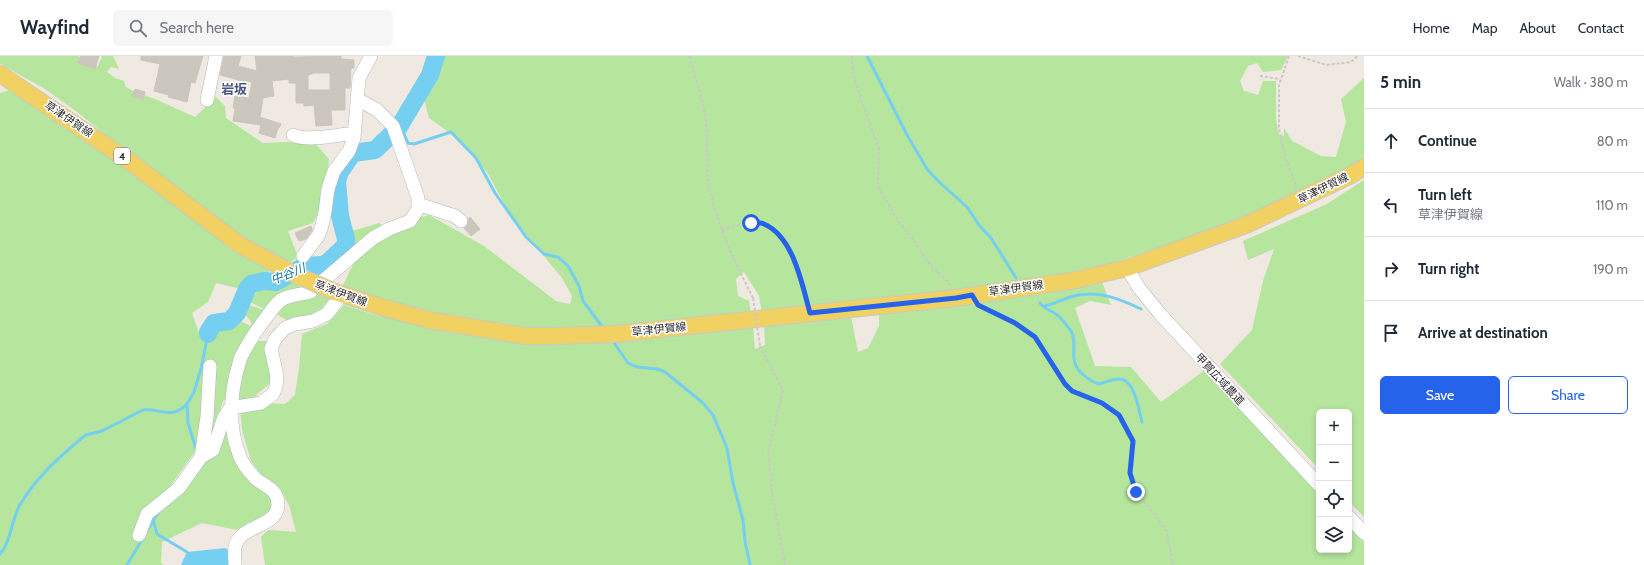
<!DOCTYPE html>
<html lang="en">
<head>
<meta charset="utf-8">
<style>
	body { margin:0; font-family:Cabin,"Noto Sans JP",sans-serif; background:#f6f6f7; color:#1f2937 }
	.controls { position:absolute; right:12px; bottom:12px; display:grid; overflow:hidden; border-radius:6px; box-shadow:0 2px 6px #0003 }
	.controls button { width:36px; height:36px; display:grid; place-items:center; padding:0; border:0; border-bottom:1px solid #e0e1e3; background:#fff; color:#1f2937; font:20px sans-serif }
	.stop { position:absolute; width:12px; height:12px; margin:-9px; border:3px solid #2563eb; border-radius:50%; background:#fff }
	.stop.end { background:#2563eb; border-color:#fff; box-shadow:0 1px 4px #0008 }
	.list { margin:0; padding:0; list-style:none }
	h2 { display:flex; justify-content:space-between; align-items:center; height:52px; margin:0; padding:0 16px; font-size:17px }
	h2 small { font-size:13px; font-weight:400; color:#747a83 }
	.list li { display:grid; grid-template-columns:26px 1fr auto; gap:12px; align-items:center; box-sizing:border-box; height:64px; padding:0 16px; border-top:1px solid #e0e1e3 }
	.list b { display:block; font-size:15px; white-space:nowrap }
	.list p { margin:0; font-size:13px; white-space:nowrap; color:#747a83 }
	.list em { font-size:13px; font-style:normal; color:#747a83 }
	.actions { display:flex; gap:8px; padding:12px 16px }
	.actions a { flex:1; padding:9px 0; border:1px solid #2563eb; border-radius:6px; text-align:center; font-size:14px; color:#2563eb }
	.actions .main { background:#2563eb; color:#fff }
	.icon { flex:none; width:22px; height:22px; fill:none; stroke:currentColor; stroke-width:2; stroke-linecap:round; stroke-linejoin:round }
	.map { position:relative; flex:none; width:1364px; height:509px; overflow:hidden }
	header { display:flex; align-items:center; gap:24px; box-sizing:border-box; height:56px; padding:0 20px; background:#fff; border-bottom:1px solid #e0e1e3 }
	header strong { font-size:19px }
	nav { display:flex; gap:22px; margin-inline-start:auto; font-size:14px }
	.search { width:280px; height:36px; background:#f6f6f7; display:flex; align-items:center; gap:10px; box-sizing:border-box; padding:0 14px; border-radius:6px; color:#747a83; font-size:15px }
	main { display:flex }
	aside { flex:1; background:#fff }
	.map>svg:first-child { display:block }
	.green { fill:#b6e59e; fill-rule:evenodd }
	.water { fill:#75cff0 }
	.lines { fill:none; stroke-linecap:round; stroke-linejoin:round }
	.stream { stroke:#75cff0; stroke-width:3 }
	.river { stroke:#75cff0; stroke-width:18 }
	.building { fill:#cbc7bf; stroke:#cbc5ba; fill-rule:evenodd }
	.minor-casing { stroke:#b4b7c1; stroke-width:14 }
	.major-casing { stroke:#c9c9c9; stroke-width:18 }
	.path { stroke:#c9c9c9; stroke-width:2; stroke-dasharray:3 2; stroke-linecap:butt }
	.minor { stroke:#fff; stroke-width:13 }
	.major { stroke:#f2d163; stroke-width:16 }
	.major-bridge-casing { stroke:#c9c9c9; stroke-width:18; stroke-linecap:butt }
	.path-bridge { stroke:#c9c9c9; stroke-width:2; stroke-dasharray:3 2; stroke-linecap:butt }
	.major-bridge { stroke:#f2d163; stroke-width:16 }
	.route { stroke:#2563eb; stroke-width:5 }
	.labels { text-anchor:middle; stroke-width:3; stroke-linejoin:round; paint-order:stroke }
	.shield { fill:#fff; stroke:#6d6d6d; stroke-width:1 }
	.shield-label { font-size:10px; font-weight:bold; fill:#2e2e2e }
	.street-label { font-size:11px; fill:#2e2e2e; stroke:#fff }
	.water-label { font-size:12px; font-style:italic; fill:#0d6fa3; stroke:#fff }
	.quarter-label { font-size:13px; font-weight:bold; fill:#4d5680; stroke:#fff }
</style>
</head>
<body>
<header>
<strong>Wayfind</strong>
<div class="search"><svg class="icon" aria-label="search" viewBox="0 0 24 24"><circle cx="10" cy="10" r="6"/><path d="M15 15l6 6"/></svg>Search here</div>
<nav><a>Home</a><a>Map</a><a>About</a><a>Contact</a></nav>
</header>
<main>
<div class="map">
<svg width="1364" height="509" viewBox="0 0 1364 509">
	<rect width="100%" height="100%" fill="#efe9e1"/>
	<path class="green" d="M0,0H78L97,11L102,1L101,0H113L119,13L111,11L107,16L115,22L124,25L126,31L135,36L155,43L195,61L216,41L225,50L226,62L263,87L313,85L329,103L325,144L313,167L288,175L298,201L288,208L212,175L230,193L270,215L237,232L216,227L208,246L192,257L200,280L216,267L222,271L233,261L250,270L252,267L241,254L245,248L264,254L229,341L223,345L213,378L200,394L194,397L171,429L142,460L179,441L228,362V380L275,443L271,455L262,464L250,466L237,474L202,467L162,486L161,507L164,509H0V37L11,34L121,91L77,56L45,33L0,8Z
		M431,0H1288L1281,14L1263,16L1257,7L1248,10L1240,25L1244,35L1258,39L1263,25H1276V63L1279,79L1284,80V72L1292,85L1321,100L1336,101L1346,66L1341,43L1364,22V104L1251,161L1100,211L1102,226L1111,249L1090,245L1075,252L1095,310L1131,311L1161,346L1205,314L1319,437V494H1349V469L1364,486V509H265L261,481L268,474L296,476L289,449L278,431L263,421L251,405L242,374L239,338L245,304L256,285H271L273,325L256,339L263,347L285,348L295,339L299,312L302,278L327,268L344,249L382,261L363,243L343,229C347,221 351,211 356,204C375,184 402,165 429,159L484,190L556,245L570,248L572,240L562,222L512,162L487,116L460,84L429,62L425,46ZM744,216L759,240L762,258L784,256L811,249L823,259L879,256V270L868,292L858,296L851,260L764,269L765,289L755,293L753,269L749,245L738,240L736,223Z
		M1364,124V461L1349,445V356H1319V413L1220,308L1252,274L1263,225L1274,193L1248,204L1243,185L1327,148Z
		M379,167L382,169L376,176L323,222L306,215L331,199L343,187L347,173L356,174Z
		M288,225L308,234L285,239L264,253L248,245L264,229L274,228Z
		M314,236L330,242L321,253L301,263L288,265L276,258L278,251Z"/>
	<path class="water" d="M226,492L232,500L231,509H181L187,496Z"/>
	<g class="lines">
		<path class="stream" d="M867,0L907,79L927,113L938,125L967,151L979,169L991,182L1016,222
			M400,69L408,87L414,88L451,76L476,102L495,137L526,181L544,198L558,201L568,210L579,230L583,245L604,273
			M1040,247C1044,253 1051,254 1057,259C1062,262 1067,270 1071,275C1076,284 1073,293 1074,302C1075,315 1087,323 1098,328C1105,327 1113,322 1120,323C1135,324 1139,355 1142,366
			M1044,250C1053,249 1061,244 1070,241C1096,233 1118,242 1141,253
			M612,284L628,307L637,311L657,313L665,316L703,347L713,359L727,392L733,427L743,464L745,485L750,509
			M197,396L188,367L187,348L194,336L201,313L208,278
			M153,464L157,478L187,496
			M147,475L158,456
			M0,498C12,484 11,463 21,447C37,421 59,401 82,382L86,379L102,375L143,354C160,352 172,364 187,348
			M127,509L143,482"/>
		<path class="river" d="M208,278V276L214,267L229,265L237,257L247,233L251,228L264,225L276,226L304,210L322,209L327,207L343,192L346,188V183L340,160L337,125L340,116L353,97L375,94L399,71L430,19L436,0"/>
	</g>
	<path class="building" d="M81,0H99L95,13L78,7Z
		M141,0H203L195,27L191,26L187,46L168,41L169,39L154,35L160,8L141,4Z
		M224,0H241L238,10L257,15L255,0H293L294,1L341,0V3L354,4V12H351L350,32H345V54H331L332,69L316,70L314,49L304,50V47H296V27H289V23L272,25L274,40L263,42L260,61L281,68L279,72H278L275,82L259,77L261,69L233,65L235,52H233L235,40L249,42L252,26L238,24L220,19ZM314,17H330V34H308V19Z
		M135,33L145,36L143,44L132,40Z
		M470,161L480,173L471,180L464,172L467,170L469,162Z
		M311,170L312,173L311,176L306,183L299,185L295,177Z"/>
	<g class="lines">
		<g class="minor-casing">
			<path id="minor" d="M207,44L216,0
				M293,79C306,86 338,79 354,77
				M418,148L455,160L461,165
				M303,200L318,180L321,173L325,156L328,133L334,115L349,95L354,82L359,22L371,0
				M1127,212L1139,232L1161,259L1319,429
				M201,401L207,361L210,310
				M1349,461L1364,477
				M139,479L147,458L179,432L201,401L213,394L224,361L230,352L261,347L273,338L276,331L277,320L271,293L275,283L285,272L295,268L313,265L327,258L342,238
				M235,509C235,503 234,496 235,491C240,468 277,472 278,449C278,433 266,431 256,423C249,416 242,408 239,398C229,372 230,345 236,318C238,313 239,306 241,301C247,289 254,278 262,267C268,260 273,250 281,244C290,239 300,239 310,236L373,182L389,173L410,165L418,153V142L393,70L377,54L357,43"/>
		</g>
		<g class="major-casing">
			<path id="major" d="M0,18L129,105L240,189
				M335,236L381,251L429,264L526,280H554L615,278L956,242L1076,224L1127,212L1246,169L1351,119L1364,111"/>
		</g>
		<path class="path" d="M689,0C696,22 703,45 706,68C708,86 705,105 708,123C715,165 734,205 753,242
			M852,0L853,15L859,37L879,93L878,127L880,134L899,166L918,190L927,205L951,229
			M1289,0L1279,29V72L1286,103L1297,132
			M1298,0L1326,9L1351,6L1357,0
			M1260,20L1280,23
			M722,174C734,171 750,164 762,167C766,168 769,172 772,174C795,191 800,220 807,246
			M981,251L1015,267L1035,281L1065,329L1072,335L1102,347L1119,359L1133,385L1130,417L1135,436L1154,457L1167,476L1173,509
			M760,290L783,334L768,396L772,435L785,509"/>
		<use href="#minor" class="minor"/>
		<use href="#major" class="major"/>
		<g class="major-bridge-casing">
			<path id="major-bridge" d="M240,189L296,219L335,236"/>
		</g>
		<path class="path-bridge" d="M753,242L760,290"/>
		<use href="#major-bridge" class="major-bridge"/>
	</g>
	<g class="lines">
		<path class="route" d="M751,167C755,167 761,166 764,168C794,181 802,229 810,257L956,242L972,239L978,249L1015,267L1035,281L1065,328L1072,335L1102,347L1119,359L1133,385L1130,417L1136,436"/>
	</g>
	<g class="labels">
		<rect class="shield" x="114" y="92" width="16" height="16" rx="3"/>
		<g class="shield-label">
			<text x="122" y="104">4</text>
		</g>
		<g class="street-label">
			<text transform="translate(69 63) rotate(34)" y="4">草津伊賀線</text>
			<text transform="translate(1323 132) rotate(-26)" y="4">草津伊賀線</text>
			<text transform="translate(1016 232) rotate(-8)" y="4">草津伊賀線</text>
			<text transform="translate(341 237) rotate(20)" y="4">草津伊賀線</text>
			<text transform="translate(659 273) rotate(-6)" y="4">草津伊賀線</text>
			<text transform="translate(1220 323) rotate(47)" y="4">甲賀広域農道</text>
		</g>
		<g class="water-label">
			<text transform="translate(288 218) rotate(-21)" y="4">中谷川</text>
		</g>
		<g class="quarter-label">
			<text x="234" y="38">岩坂</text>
		</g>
	</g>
</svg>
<div class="controls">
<button>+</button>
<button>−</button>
<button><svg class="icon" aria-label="locate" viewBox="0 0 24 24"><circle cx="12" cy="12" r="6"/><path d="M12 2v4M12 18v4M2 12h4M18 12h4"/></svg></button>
<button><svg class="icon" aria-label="layers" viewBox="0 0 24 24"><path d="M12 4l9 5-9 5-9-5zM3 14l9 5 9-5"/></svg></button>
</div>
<div class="stop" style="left:751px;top:167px"></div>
<div class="stop end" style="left:1136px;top:436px"></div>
</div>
<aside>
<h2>5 min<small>Walk · 380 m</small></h2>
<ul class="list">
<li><svg class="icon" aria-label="ahead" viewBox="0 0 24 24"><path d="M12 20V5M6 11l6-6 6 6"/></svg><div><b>Continue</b></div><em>80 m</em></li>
<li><svg class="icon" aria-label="left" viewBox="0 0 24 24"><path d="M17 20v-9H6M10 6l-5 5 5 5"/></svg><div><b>Turn left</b><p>草津伊賀線</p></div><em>110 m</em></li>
<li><svg class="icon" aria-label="right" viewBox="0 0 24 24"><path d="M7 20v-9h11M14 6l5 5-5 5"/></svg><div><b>Turn right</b></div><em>190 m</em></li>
<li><svg class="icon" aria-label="arrive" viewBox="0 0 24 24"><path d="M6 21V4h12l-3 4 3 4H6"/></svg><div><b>Arrive at destination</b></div></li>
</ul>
<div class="actions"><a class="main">Save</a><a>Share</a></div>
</aside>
</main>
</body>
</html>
